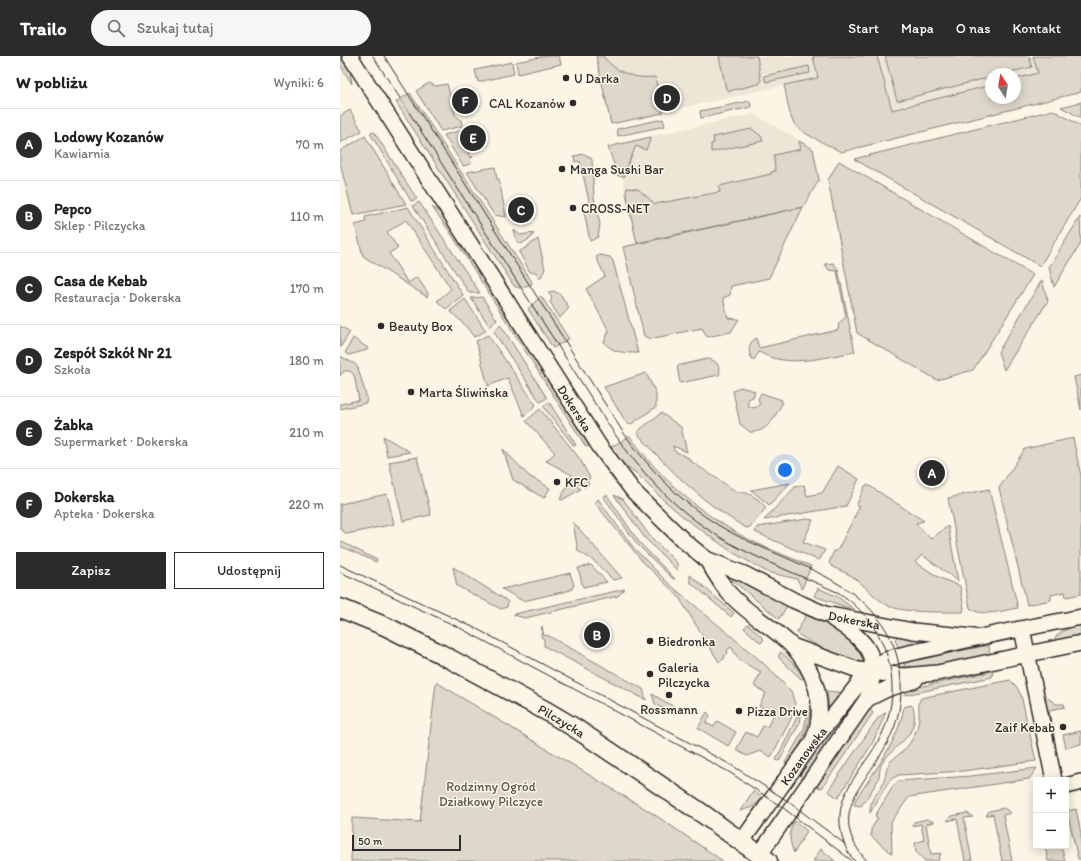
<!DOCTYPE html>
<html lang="pl">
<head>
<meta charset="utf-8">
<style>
	body { margin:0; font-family:Itim,sans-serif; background:#f6f6f6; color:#202124 }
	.controls { position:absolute; right:12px; bottom:12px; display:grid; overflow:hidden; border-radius:0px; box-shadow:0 2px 10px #0003 }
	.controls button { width:36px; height:36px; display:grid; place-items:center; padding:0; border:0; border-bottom:1px solid #e0e0e0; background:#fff; color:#202124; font:20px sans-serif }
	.compass { position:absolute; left:645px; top:12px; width:36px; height:36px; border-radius:50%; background:#fff; box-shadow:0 2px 10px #0003; rotate:348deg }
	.scale { position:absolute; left:12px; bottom:10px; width:109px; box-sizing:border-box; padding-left:4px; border:2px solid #2b2b2b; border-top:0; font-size:11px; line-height:14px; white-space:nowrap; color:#2b2b2b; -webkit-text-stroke:3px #fcf5e5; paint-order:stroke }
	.you { position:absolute; left:445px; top:414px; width:14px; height:14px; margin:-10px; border:3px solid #fff; border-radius:50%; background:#1a73e8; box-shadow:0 0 0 6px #1a73e833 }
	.badge { display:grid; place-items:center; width:26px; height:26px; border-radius:50%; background:#2b2b2b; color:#fff; font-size:13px; font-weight:700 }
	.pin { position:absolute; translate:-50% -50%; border:2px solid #fff; box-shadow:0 1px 4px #0006 }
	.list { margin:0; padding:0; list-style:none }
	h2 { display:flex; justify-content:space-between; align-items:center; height:52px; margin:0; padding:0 16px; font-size:17px }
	h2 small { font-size:13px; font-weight:400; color:#757577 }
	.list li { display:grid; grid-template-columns:26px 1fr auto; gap:12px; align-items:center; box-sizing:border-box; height:72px; padding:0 16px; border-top:1px solid #e0e0e0 }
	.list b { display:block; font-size:15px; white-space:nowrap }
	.list p { margin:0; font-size:13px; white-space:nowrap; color:#757577 }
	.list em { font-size:13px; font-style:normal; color:#757577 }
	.actions { display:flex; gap:8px; padding:12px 16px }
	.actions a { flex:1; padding:9px 0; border:1px solid #2b2b2b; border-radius:0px; text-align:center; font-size:14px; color:#2b2b2b }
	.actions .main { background:#2b2b2b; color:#fff }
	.icon { flex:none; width:22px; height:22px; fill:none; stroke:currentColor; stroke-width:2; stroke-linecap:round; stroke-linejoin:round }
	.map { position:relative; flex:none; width:741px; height:805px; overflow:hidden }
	header { display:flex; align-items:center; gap:24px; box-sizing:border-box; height:56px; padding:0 20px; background:#2b2b2b; color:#fff }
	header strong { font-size:19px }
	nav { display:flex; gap:22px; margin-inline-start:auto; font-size:14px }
	.search { width:280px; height:36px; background:#f6f6f6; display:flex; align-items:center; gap:10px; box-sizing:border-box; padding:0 14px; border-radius:22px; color:#757577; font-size:15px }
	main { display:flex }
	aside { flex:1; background:#fff }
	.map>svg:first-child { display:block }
	.built { fill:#ece6d7 }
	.green { fill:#ded8ca; stroke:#84827a }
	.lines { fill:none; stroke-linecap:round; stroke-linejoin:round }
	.minor-casing { stroke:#2b2b2b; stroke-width:18 }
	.tertiary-casing { stroke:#2b2b2b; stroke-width:21 }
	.minor { stroke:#fcf5e5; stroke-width:15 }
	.tertiary { stroke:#fcf5e5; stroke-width:18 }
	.tram { stroke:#2b2b2b; stroke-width:1 }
	.poi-dot { fill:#2b2b2b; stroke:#fcf5e5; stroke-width:1.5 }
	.labels { text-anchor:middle; stroke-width:3; stroke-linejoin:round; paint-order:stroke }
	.poi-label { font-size:13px; fill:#2b2b2b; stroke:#fcf5e5; text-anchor:start }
	.street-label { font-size:13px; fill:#2b2b2b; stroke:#fcf5e5 }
	.park-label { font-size:13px; fill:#585653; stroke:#fcf5e5 }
</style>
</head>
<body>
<header>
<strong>Trailo</strong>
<div class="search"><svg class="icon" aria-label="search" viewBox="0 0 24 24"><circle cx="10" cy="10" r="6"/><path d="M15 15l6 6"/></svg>Szukaj tutaj</div>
<nav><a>Start</a><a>Mapa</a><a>O nas</a><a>Kontakt</a></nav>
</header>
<main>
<aside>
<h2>W pobliżu<small>Wyniki: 6</small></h2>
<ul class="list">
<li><span class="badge">A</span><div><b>Lodowy Kozanów</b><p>Kawiarnia</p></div><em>70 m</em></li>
<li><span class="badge">B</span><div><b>Pepco</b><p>Sklep · Pilczycka</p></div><em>110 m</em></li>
<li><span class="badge">C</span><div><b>Casa de Kebab</b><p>Restauracja · Dokerska</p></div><em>170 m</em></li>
<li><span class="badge">D</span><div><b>Zespół Szkół Nr 21</b><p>Szkoła</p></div><em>180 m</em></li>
<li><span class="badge">E</span><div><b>Żabka</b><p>Supermarket · Dokerska</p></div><em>210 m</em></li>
<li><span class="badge">F</span><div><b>Dokerska</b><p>Apteka · Dokerska</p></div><em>220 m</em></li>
</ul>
<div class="actions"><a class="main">Zapisz</a><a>Udostępnij</a></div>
</aside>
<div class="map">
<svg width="741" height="805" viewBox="0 0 741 805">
	<rect width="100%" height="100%" fill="#fcf5e5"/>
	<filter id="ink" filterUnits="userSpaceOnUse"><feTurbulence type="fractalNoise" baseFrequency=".025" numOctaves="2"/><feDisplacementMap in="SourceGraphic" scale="8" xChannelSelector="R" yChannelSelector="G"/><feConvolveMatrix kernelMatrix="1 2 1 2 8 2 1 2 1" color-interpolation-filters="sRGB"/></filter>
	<g filter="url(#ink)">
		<path class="built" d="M256,0H741V6L675,23V18H651V29L546,56L498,17L271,68Z
			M414,58L473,92L479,124L466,150L296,188L275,88Z"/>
		<path class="green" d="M0,0L10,15L12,28L0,9Z
			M205,0H219L221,8L178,18L176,6Z
			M256,0H263C276,17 294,23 315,21L323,57L271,68Z
			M379,0H417L421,25L419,28L389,35L386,33Z
			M473,0H537L552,54L651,29V42H675V23L698,17L693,0H741V36L501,96C489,89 459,77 453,66C448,55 447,41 444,29L478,22Z
			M545,0H689L692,11L663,18H651V21L557,45Z
			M172,6L174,18L138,26L135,14Z
			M469,10L470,17L426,26L424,20Z
			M89,27L96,30L107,28L115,59L121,64L122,70L101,75L76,35Z
			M70,37L191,224L192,228L179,232L174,230L56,46Z
			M410,45L411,51L361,62L360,55Z
			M741,46V62L721,51Z
			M10,54L22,75L0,87V60Z
			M713,54L741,70V142L700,210L514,103Z
			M323,63L325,70L278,80L277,73Z
			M412,73L421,80L423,85L371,96V88L374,87L373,81Z
			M123,74L129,99L133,101L130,102L131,108L123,110L104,79Z
			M34,76L77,143L71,145L30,77Z
			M25,80L66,148L13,159L0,107V95Z
			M311,81L306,94L296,90L286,112L285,120H278L268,91Z
			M459,85L473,93L479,124L463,151L297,187L286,137L287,132L298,133L315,148L380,136L379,130L431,118V116L435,115L434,99L461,93Z
			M244,98L250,101L252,104L254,142L260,168L258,181L250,185L244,156L251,154L240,105L235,106L234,100Z
			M499,105L693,219L633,314L597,324L517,277L488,124Z
			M155,111L157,123H159L166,161L154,159L127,116Z
			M79,146L140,237H129L73,150Z
			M68,151L123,239L106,253L97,245L111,233L66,164L47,176L58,192L49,197L68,227L77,221L88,237L87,241L23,200L15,169L26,166L25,161Z
			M92,151L102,158L249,390L246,391L110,176Z
			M463,151L429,222L391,230L390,239L383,242L388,262L399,263L391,276L367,281L362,272L310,283L304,280L283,191Z
			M740,161L741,187L714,231L709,211Z
			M174,174L180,179L194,177L191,182L181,188L177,186Z
			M198,183L205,213L200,223L196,216H190L179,196Z
			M260,199L270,201L273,205L298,297C285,297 272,297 264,286L269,275L246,233L265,220L256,201Z
			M493,207L498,213L515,296C484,301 448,313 419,296L413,305C408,296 407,288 416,282L419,292L498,274L499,267L506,261L497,215L489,214L485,208Z
			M702,224L708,245L664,314L658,296Z
			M214,235L221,239L229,252L220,262L210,246L212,242L208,236Z
			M201,240L229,283L213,292L188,253Z
			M142,241L157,264L150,271L131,242Z
			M125,243L146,275L134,281L124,268L110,255Z
			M160,268L207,342L200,346L154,276Z
			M0,270L10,276L0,292Z
			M148,279L196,349L184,360L168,322L148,330L136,285Z
			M13,282L28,292L27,294L9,299L5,297Z
			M0,300L15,308L18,312L27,343L26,347L0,353V348L19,344L14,319L10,315H4L0,320Z
			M367,303C376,304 379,308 380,317L379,319L340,327L337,310Z
			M306,317L316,337V351L290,369L286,366L264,331Z
			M741,319V354L734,321Z
			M400,331L415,335L413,341L410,342L408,344V350L415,352L420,348L418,343L421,337L442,344V348C434,361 428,377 410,376L400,368L393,335Z
			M209,346L236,389L234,390L203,350Z
			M200,353L240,403L250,422L247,425L249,428L245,431L230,422L232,419L206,405L215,397L186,365Z
			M321,357L341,371L347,396L333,390L334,395L349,402V404L397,436C408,435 420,443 426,452L410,471L406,472C363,447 330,415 298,378V375Z
			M43,380L70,396L47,400Z
			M290,380C319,422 361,458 406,482C427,493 450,501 471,510L462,533L457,523L427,516L392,496L347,464L319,440L297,418L280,405L271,391Z
			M733,382L741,420V538L726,541L725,536L711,539V544L687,549L659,432L685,393Z
			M163,393L189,420L210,432L204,442L173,424Z
			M77,401L91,459L63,465L49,406Z
			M498,410L519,423L506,450L424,464L455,431L464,429L467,440L482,437Z
			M230,426L241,433L222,444L220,443Z
			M450,427L429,449L411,434Z
			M528,429L584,465L576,467L591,483L608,470L618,525L582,499L575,506L600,522L620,530L624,552L623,556C606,556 564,557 549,550C536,544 525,529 513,521C506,516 493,513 489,507L494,495H497L520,450H516L525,430Z
			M649,433L678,552C664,554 642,562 630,552L608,442Z
			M47,438L54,468L7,478L0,473V448Z
			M267,439L299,486L335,523H333L297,488L263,440Z
			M274,439L283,443L309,479L337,507V514L305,482Z
			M258,443L293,491L328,527L422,606L451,635L455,648L451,663L431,701L420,695L407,700L396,694L406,676L417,681L423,670L427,671L434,658L419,650L426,637L414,630L421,616L400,605L391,591L387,594L388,597L384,600L385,602L379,606L338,540L302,505L255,447Z
			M467,463L473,464L463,486L485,494L480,503L478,504L415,476L417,471Z
			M233,466L282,522L273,524L254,505L238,495Z
			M0,485L37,504L36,506L0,490Z
			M251,509L267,526L243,531L238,512Z
			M113,511L166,544L168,546L167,551L161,553L117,530Z
			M230,517L234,529L231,534L183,545L162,533Z
			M350,519L394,557L391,561L350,526Z
			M393,520L447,550L439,563L391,523Z
			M478,532L498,541L515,554L474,540Z
			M285,533L278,540L185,562L174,559V558Z
			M466,559C485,568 522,581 525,606C511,610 468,585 456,577Z
			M408,568L424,583L421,587L404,572Z
			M741,569V580L714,585C717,575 731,571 741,569Z
			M202,570L204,580L207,579L303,633L306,644L204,590V583L201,581Z
			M558,580L593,584L559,594L555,583Z
			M644,590H649L650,599L587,611H563L566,606Z
			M441,596L455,609L464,622L461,623L439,602V598Z
			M653,615L652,621L565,639V634Z
			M670,624L676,630L681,639L696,705L623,715L559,719L551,723L548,727L530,757C530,739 537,741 543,727C546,718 546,711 552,704C555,701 559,699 562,696C575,684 582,665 578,648L581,642Z
			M96,626L312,757L383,805H11L12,762L80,766Z
			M487,635L505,637L489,656Z
			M701,637L716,648H724L725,651L709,654L716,691L712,692Z
			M312,638L338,653L334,659L315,648Z
			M514,644V647L464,722L460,719L509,645Z
			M571,649L573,651C581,681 553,688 541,709C539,714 540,720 538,724C533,733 527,742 521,750L514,749L516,743C535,714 558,686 564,651Z
			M530,653L533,657L482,732L476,731Z
			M468,654L470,655C468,677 459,692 447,710L445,707L464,673Z
			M367,656L370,660L366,667L374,671L377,665L396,676L388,690L358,672Z
			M546,656L533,686L498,742L488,735L538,662Z
			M458,659L460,660L459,668L440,704L438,705L436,704Z
			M741,675V688L726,692L723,679Z
			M697,712L689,723L569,741L551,766L552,798L531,780V773L538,762L535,760L552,732L558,725L631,720Z
			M413,735L423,742L413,751L400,755Z
			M664,752L671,757L663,759L672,805H662L653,758L646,760L649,755Z
			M736,753L741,778V803H738L727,755Z
			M627,757L633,761L624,762L632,805H625L617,763L607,765L612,760Z
			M587,763L594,766L586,768L591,798L601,797L598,805H585L576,796L575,787L584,784L581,768L572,770L574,766Z
			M455,765L467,775L454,797C450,787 447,775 455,765Z
			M705,790H721L725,805H708Z
			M481,793L495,805H473Z"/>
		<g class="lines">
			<g class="minor-casing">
				<g id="minor">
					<path id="s1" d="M10,0L260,391L294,436L344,485L366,503L404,518L453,544L485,558L573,575L633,581"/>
					<path d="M366,503C373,513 380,526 388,536C406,557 432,570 451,589C475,613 487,650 474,682"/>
					<path d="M682,573L714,724"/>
					<path d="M452,590L518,614L564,620L597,617L741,587"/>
					<path d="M527,643L547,633L575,624"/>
					<path d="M726,730L741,726"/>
					<path id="s2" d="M402,785L469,691L530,613C550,598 573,597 597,591C644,579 693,571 741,561"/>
					<path d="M420,798L527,643C542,600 528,586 493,563"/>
				</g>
			</g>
			<g class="tertiary-casing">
				<g id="tertiary">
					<path id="s3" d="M0,552L47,571L101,598L208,656L235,672L363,758L428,805"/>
				</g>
			</g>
			<use href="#minor" class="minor"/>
			<use href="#tertiary" class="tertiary"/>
			<path class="tram" d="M33,0L268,368C304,423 347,467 407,496C437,511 469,523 499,537C547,568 566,628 541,680C525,712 493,737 501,775C503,787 507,797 515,805
				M44,0L283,376C309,412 339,445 378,469C436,505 526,519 553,588C564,617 564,649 552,677C533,724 481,754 527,805
				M0,509L137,573L393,710L446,744L505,788
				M0,516L120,572L389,716L442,751L511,804"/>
		</g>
	</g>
	<g class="poi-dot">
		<circle cx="226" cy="22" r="4"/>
		<circle cx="233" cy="47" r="4"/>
		<circle cx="222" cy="113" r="4"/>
		<circle cx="233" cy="152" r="4"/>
		<circle cx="41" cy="270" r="4"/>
		<circle cx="71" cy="336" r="4"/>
		<circle cx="217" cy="426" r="4"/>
		<circle cx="310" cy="585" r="4"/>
		<circle cx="310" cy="618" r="4"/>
		<circle cx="329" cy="639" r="4"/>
		<circle cx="399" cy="655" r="4"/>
		<circle cx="723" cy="671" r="4"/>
	</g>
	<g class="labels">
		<g class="poi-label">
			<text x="234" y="27">U Darka</text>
			<text x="225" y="52" text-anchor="end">CAL Kozanów</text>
			<text x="230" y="118">Manga Sushi Bar</text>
			<text x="241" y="157">CROSS-NET</text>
			<text x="49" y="275">Beauty Box</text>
			<text x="79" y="341">Marta Śliwińska</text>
			<text x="225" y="431">KFC</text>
			<text x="318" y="590">Biedronka</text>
			<text x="318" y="616">Galeria<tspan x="318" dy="15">Pilczycka</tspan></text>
			<text x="329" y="658" text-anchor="middle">Rossmann</text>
			<text x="407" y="660">Pizza Drive</text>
			<text x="715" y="676" text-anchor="end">Zaif Kebab</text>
		</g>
		<g class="street-label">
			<text dy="5" stroke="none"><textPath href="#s1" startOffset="418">Dokerska</textPath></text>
			<text dy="5" stroke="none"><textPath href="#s1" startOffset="780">Dokerska</textPath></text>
			<text dy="5" stroke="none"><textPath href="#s3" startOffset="249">Pilczycka</textPath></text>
			<text dy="5" stroke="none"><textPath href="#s2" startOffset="105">Kozanowska</textPath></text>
		</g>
		<g class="park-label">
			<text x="151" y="735">Rodzinny Ogród<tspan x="151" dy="15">Działkowy Pilczyce</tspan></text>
		</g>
	</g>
</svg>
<div class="controls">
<button>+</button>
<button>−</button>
</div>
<svg class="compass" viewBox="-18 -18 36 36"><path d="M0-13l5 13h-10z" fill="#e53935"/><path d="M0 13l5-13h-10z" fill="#757577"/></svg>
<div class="scale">50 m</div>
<div class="you"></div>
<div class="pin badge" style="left:592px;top:417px">A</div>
<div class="pin badge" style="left:257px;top:579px">B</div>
<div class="pin badge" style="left:181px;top:154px">C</div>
<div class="pin badge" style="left:327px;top:42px">D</div>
<div class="pin badge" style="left:133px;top:82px">E</div>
<div class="pin badge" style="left:125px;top:45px">F</div>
</div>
</main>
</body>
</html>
